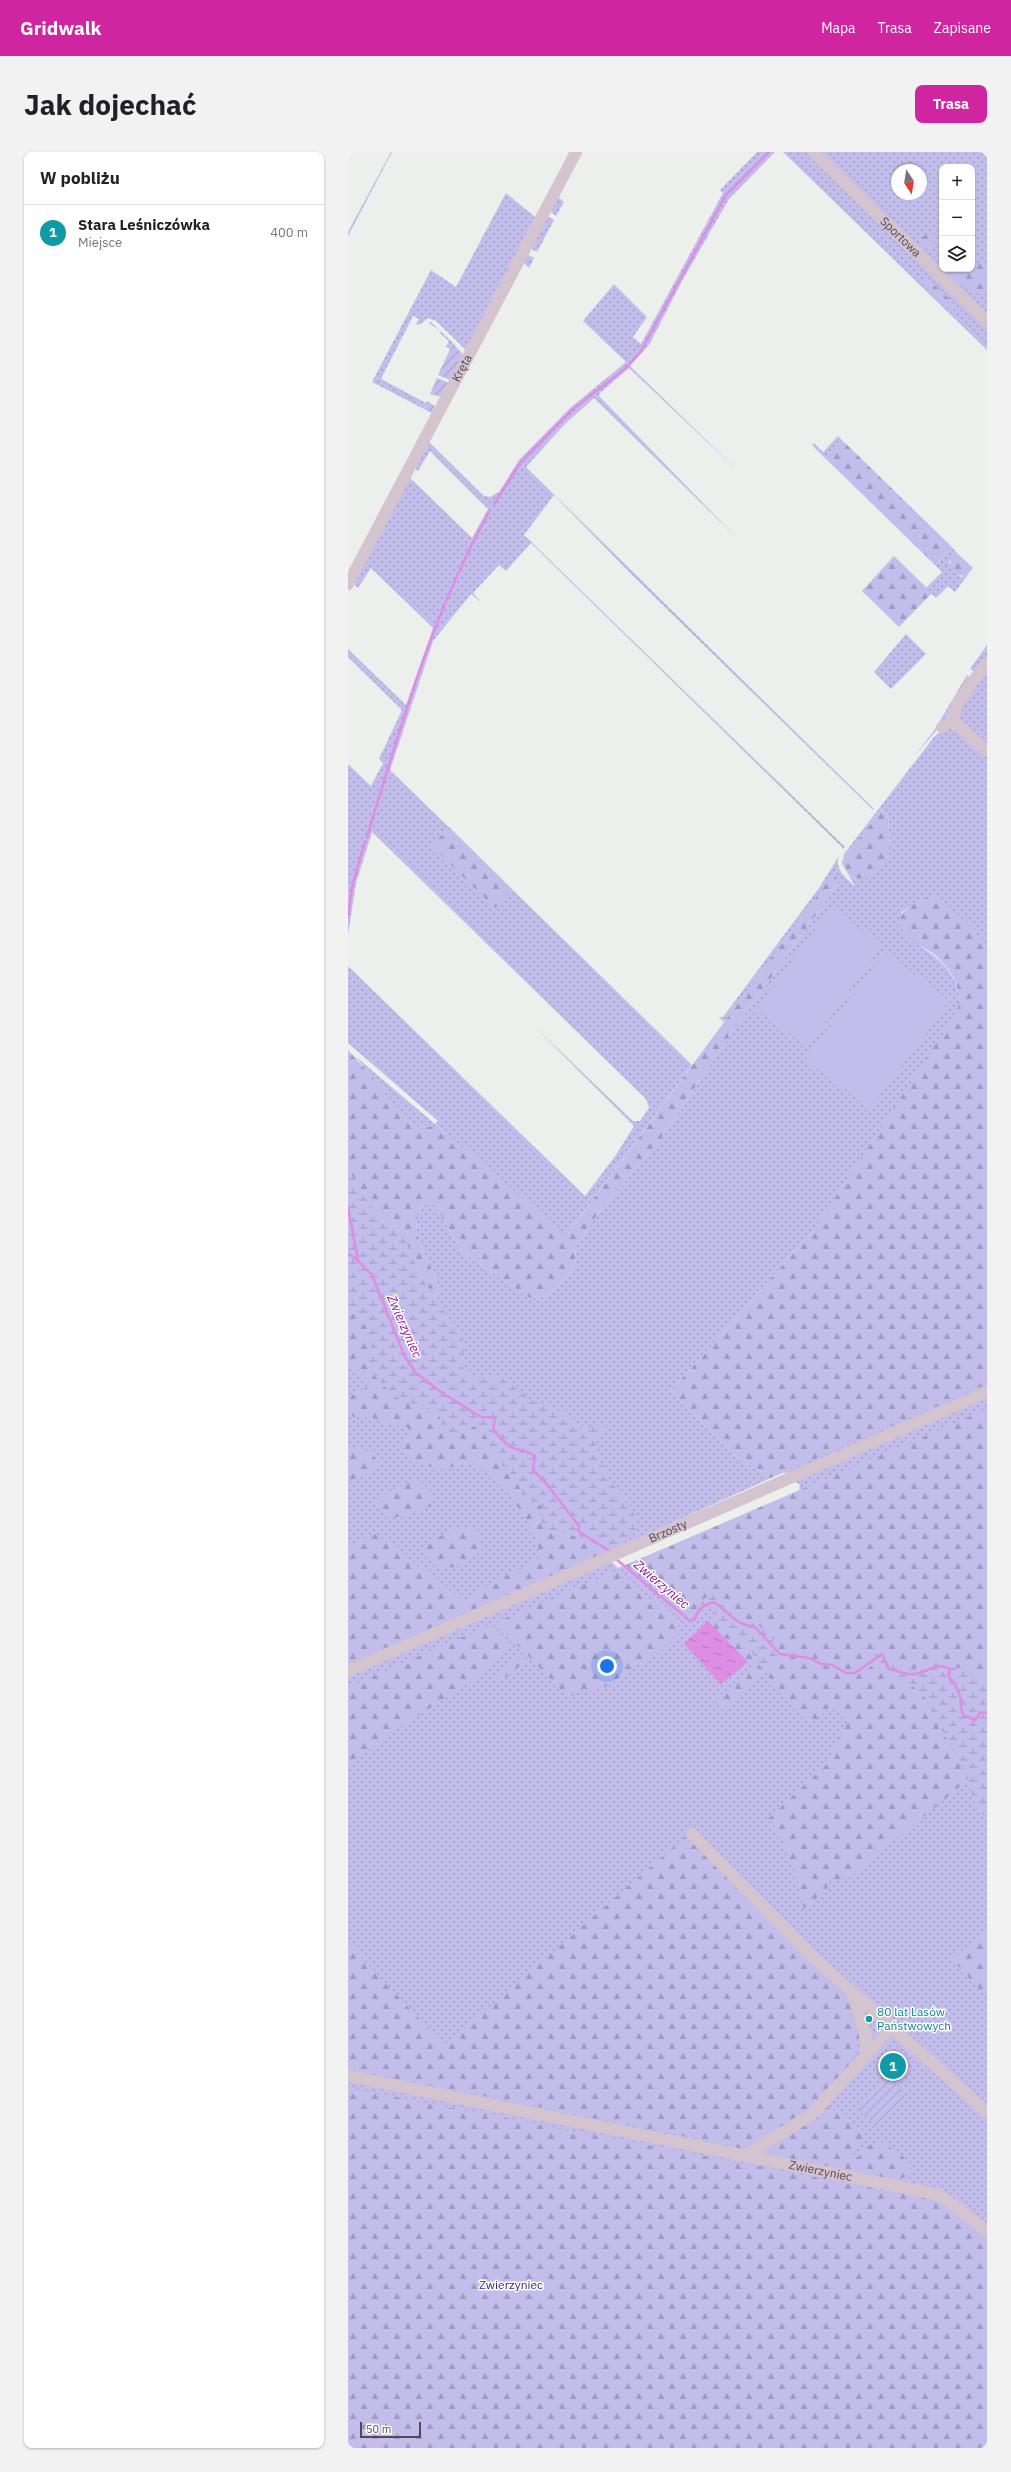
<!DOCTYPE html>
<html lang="pl">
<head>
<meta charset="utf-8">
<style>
	body { margin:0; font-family:"IBM Plex Sans",sans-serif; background:#f2f2f2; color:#202124 }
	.controls { position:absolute; right:12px; top:12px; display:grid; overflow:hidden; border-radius:8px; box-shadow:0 1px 3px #0004 }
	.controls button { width:36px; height:36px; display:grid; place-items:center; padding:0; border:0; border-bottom:1px solid #e0e0e0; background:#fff; color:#202124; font:20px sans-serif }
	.compass { position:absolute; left:543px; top:12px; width:36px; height:36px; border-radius:50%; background:#fff; box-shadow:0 1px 3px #0004; rotate:168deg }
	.scale { position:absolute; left:12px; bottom:10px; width:61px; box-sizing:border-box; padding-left:4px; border:2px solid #584655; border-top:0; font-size:11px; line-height:14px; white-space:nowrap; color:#584655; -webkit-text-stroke:3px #fff; paint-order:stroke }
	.you { position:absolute; left:259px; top:1514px; width:14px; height:14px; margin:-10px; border:3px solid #fff; border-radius:50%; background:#1a73e8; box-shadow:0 0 0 6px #1a73e833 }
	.badge { display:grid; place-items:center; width:26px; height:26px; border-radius:50%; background:#d025a0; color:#fff; font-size:13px; font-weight:700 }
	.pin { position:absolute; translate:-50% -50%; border:2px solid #fff; box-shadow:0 1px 4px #0006 }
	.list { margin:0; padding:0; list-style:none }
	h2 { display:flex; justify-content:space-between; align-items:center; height:52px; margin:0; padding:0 16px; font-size:17px }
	h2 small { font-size:13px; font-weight:400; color:#757577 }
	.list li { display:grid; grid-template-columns:26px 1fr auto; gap:12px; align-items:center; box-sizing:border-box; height:56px; padding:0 16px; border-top:1px solid #e0e0e0 }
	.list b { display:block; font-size:15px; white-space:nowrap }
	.list p { margin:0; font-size:13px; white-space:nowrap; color:#757577 }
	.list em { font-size:13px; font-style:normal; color:#757577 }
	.icon { flex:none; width:22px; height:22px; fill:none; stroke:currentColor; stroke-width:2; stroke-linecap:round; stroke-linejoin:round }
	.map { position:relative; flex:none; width:639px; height:2296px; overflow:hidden; border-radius:8px }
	header { display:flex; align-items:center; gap:24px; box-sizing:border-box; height:56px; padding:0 20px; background:#d025a0; color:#fff }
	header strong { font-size:19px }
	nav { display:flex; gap:22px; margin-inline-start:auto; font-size:14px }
	.intro { display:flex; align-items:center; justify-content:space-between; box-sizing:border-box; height:96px; padding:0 24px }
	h1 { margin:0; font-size:28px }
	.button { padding:10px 18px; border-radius:8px; background:#d025a0; color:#fff; font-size:14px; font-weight:700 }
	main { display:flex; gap:24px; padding:0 24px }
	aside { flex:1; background:#fff; border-radius:8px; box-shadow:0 1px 3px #0004 }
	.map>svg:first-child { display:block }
	.grass { fill:url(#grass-dots); fill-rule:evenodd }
	.forest { fill:url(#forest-firs) }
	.wetland { fill:url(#wetland-marsh) }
	.garden { fill:url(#garden-furrows) }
	.pitch { fill:#c2bdeb }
	.water { fill:url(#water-ripples) }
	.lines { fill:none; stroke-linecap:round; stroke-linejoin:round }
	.stream { stroke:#de8de5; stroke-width:2.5 }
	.minor { stroke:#d3c4d0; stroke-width:12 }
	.culture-dot { fill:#0f9aa8; stroke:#fff; stroke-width:1.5 }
	.labels { text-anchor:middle; stroke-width:3; stroke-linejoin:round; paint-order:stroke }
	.street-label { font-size:12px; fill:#584655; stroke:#fff }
	.culture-label { font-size:12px; fill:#0d838f; stroke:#fff; text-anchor:start }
	.park-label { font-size:12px; fill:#301d74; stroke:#fff }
	.water-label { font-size:13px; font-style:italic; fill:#92169b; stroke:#fff }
</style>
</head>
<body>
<header>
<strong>Gridwalk</strong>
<nav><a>Mapa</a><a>Trasa</a><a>Zapisane</a></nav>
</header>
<div class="intro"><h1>Jak dojechać</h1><a class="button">Trasa</a></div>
<main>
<aside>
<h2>W pobliżu<small></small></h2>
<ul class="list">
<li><span class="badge" style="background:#0f9aa8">1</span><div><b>Stara Leśniczówka</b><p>Miejsce</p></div><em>400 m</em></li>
</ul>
</aside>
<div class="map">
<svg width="639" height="2296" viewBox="0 0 639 2296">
	<defs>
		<pattern id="grass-dots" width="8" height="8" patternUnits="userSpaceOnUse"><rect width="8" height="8" fill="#c2bdeb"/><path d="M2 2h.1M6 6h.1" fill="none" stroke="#a09bc1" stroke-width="1.8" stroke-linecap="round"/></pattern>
		<pattern id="forest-firs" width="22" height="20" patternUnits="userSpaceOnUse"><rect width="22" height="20" fill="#c2bdeb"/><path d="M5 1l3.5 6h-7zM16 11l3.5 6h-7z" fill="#a09bc1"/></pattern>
		<pattern id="wetland-marsh" width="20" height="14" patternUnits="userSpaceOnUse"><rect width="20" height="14" fill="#c2bdeb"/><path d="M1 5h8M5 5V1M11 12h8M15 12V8" fill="none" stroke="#a09bc1"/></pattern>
		<pattern id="garden-furrows" width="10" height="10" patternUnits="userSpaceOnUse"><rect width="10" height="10" fill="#c2bdeb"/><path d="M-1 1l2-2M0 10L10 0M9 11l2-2" fill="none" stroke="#a09bc1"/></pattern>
		<pattern id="water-ripples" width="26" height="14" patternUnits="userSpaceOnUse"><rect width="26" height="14" fill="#de8de5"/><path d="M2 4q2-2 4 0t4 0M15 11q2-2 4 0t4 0" fill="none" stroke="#b775bc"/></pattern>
	</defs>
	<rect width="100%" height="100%" fill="#edefec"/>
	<path class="grass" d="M43,0H44L0,84V80Z
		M232,0H234L210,45L216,50L208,64L202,59Z
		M409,0H427L381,47L639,300L381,47L333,131L301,193L282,214L392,321L281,216L252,241L251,244L390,387L246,246L216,273L178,315L526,657L525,658L284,423L206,343L176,383L497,695L496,697L183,391L158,419L151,413L125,441L133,450L123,442L85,489L42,618L344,913L218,1084L91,975L69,974L57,969L8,905L87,972L90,969L0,891V814L237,1044L268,1003L286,974L187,875L285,969H292L301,956L298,947L24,680L8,731L0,783V612L23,634L35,611L31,607L54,558L0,505V497L58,553L85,476L23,416L10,436L4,431L60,324L124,386L140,357L82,299L70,319L65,315L178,102L186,106L181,116L176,111L81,290L136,344L142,345L151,340L171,308L222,256L278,210L235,169L266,132L299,165L285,185L293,192L375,41L372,38Z
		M435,0H462L639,174V198Z
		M470,0H634L639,5V164ZM594,15H624V117H594ZM549,18H573V42H549Z
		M158,41L187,65L118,198L88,169L80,166L71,173L68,172L71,167L65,164L33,227L78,251L76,257L24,230L83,118L108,135Z
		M199,64L206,68L189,100L182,96Z
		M83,170L105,191L102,197L98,195L101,189L92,181L93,179L81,171Z
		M490,284L493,287L477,306L464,293L466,291L475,300Z
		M604,395L608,400L601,410L610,423L614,425L621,421L607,440L600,434L588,446L578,436L594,420L587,413Z
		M558,482L578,502L543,537L526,520Z
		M639,493V505L627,520L622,517Z
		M639,516V595L611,566V559Z
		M619,523L622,526L596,570L566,604L586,579Z
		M603,576L613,581L639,603V801L627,779L590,747C578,742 564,753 554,760C546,785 580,796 593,810C604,820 610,834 612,848L631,818L639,824V2296H0V1017L31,1067L36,1072L47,1075L54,1081L74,1126L87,1146L91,1141C88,1111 56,1085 74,1054L82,1051L87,1053L114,1100L182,1146L200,1144L223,1122L227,1113L228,1095L248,1064L315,984L368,903L487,736L490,729L486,722L376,870L371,865H375L471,736L491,704C486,716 498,727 507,734L494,712L496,702L586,585L596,577ZM534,657C542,664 540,669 541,679C541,685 543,692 542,698C538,723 493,744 497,705ZM571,919L470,1090L329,1235L452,1333L451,1339L270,1416L245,1391L262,1399L423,1326L384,1302L323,1239L465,1079Z"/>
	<path class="forest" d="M572 90a7 7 0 1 1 14 0a7 7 0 1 1-14 0Z
		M632,110L639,115V129L627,116L628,112Z
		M597,117H624L639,133V141C624,146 605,128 597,117Z
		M577,127C586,132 608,148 606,159L602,160L587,147L573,131L574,128Z
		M493,287L604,395L587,413L477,306Z
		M608,400L625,416L618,424L610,423L603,414L602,406Z
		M546,404L584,441L551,475L514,439Z
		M534,657C542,664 540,669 541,679C541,685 543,692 542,698C539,723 493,744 497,705Z
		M101,675L164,737L147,756L84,694Z
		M486,721L490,729L487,736L368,903L315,984L248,1064L228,1095L227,1113L223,1122L200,1144L182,1146L114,1100L87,1053L82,1051L74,1054C56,1085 88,1111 91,1141L87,1146L74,1126L54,1081L47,1075L36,1072L31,1067L0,1017V898L28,929L57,969L69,974L91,975L219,1083Z
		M584,744C592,747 622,772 627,779C632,786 635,794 639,801V1232L423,1326L384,1302L323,1239L465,1079L609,860C617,838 602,814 584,801C577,796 569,793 563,788C537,765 563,751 584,744Z
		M0,1159C22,1171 26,1187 21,1210L91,1261L94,1276L117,1279L126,1274C146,1286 137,1291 149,1307C162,1324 168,1320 175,1345L195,1354L192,1362L194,1371L201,1377L238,1387L262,1399L0,1512V1394L28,1382L116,1449L133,1437L193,1405C184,1366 157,1333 124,1311C99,1317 70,1320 53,1296L56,1285L63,1279L58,1274L40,1273L28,1266L5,1265L0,1255L3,1244L23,1233L10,1218L0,1216Z
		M639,1257V1533L612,1516L588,1514L557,1517L531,1499L514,1521L531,1508L538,1518L583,1527V1559L621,1627L504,1724L482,1729L478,1738L456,1757L448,1721L431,1680L420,1667L478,1613L500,1568L486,1551L462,1573L417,1520L374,1558L366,1550L404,1515L360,1469L366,1466L396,1488L415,1518L424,1495L418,1479L413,1475L395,1472L358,1445L341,1466L278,1413Z
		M0,1294L23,1300L31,1311L27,1318L0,1330Z
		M64,1328L76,1331L86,1348L83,1354L54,1365H39L28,1353V1347Z
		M108,1376H120L129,1380L134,1398C125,1407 102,1423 89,1412C85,1409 81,1405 78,1401V1395L85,1388Z
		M265,1419L330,1468V1483L309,1503L288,1513L262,1533L247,1539L233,1538L221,1546L150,1473L149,1470Z
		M138,1475L143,1477L162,1495L136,1521L33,1588L0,1617V1535Z
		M171,1505L176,1510L160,1524L144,1528Z
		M340,1682L499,1841C504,1855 509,1868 511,1883C513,1906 483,1939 470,1958L482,1955L513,1977L516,1980L504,2002L506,2005H510L521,1993L532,1989L554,2003L564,2017L563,2021L549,2029L291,1975L0,1917V1791L97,1894Z
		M639,1777V1846L604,1807Z
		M0,1936L582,2047L602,2056L639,2083V2296H0Z"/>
	<path class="wetland" d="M0,1017L31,1067L36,1072L47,1075L54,1081L74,1126L115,1188L116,1198L114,1214L121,1224L132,1226L151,1223L182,1247L215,1261L230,1274L241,1276L254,1274L257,1276L247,1288C249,1303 256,1319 264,1331C284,1359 308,1377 262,1399L238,1387L201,1377L194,1371L195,1354L175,1345C168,1320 162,1324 149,1307C137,1291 147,1286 126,1274L109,1283L101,1282L94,1276L91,1260L46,1245L27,1224L21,1210L24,1193L21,1178L11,1164L0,1159Z
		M365,1444L395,1472L403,1468L418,1479H426L424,1494L432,1502L415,1518L396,1488L366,1466L365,1456L352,1453L358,1445Z
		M531,1499L557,1517L588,1514L612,1516L639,1533V1665L629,1659L617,1617L583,1559C578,1534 545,1527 531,1508L514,1521H507Z"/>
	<path class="garden" d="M105,191L116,204L102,228L90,223Z
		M89,226L101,231L94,245L82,242Z
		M79,249L87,254L84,261L76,257Z
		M540,1925L558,1942L528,1974L510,1958L509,1951Z"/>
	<path class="pitch" d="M483,755L535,793L460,895L408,858Z
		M536,800L602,849L523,956L457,908Z"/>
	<path class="water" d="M360,1469L400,1510L373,1532L336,1492Z"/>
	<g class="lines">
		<path class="stream" d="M146,352L173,310L224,258L278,216L293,199L378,43L421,0
			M19,685C53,574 84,462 141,360
			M0,765L4,735L17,689
			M0,1055L10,1108
			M0,1102L6,1105L24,1123L57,1205L68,1221L93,1240L133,1265L147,1266L145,1279C152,1283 154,1289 161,1294C169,1299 180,1298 187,1304L185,1318L197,1330L231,1374V1380L262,1399
			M268,1407L342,1469L347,1467C350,1456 356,1453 366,1450C384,1462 385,1472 407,1475L432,1502L461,1506L473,1512L484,1513L498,1521H507L534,1502L541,1517C548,1519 559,1523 566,1522C579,1521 588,1509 602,1517C598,1528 606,1529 610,1539C614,1546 612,1555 615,1563L627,1568L633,1560L639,1561"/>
		<g class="minor">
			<path id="s1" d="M465,0L639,169"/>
			<path id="s2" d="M0,432L228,0"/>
			<path d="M606,569L639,599"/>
			<path d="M594,575L606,569C602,554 630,524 639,511"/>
			<path id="s3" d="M0,1519L639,1240"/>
			<path d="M344,1682L465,1805L639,1960"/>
			<path d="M505,1842L518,1884V1900"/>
			<path id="s4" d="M0,1924L592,2043L639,2079"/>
			<path d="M396,2004L463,1963L544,1875"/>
		</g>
	</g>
	<circle class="culture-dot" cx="521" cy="1867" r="4"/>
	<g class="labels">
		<g class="street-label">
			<text dy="4" stroke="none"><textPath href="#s1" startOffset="122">Sportowa</textPath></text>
			<text dy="4" stroke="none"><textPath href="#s2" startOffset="244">Kręta</textPath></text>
			<text dy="4" stroke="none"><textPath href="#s3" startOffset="349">Brzosty</textPath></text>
			<text dy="4" stroke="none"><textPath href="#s4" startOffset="482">Zwierzyniec</textPath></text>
		</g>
		<g class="culture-label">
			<text x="529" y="1864">80 lat Lasów<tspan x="529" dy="14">Państwowych</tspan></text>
		</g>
		<g class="park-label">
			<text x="163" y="2137">Zwierzyniec</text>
		</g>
		<g class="water-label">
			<text transform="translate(57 1174) rotate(66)" y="5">Zwierzyniec</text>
			<text transform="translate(314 1432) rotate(40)" y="5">Zwierzyniec</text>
		</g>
	</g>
</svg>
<div class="controls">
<button>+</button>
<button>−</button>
<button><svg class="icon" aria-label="layers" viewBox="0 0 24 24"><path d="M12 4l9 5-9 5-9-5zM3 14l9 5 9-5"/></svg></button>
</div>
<svg class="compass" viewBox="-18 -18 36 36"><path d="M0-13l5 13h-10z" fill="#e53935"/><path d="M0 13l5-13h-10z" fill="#757577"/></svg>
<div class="scale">50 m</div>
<div class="you"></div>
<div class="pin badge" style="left:545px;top:1914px;background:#0f9aa8">1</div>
</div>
</main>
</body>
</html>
